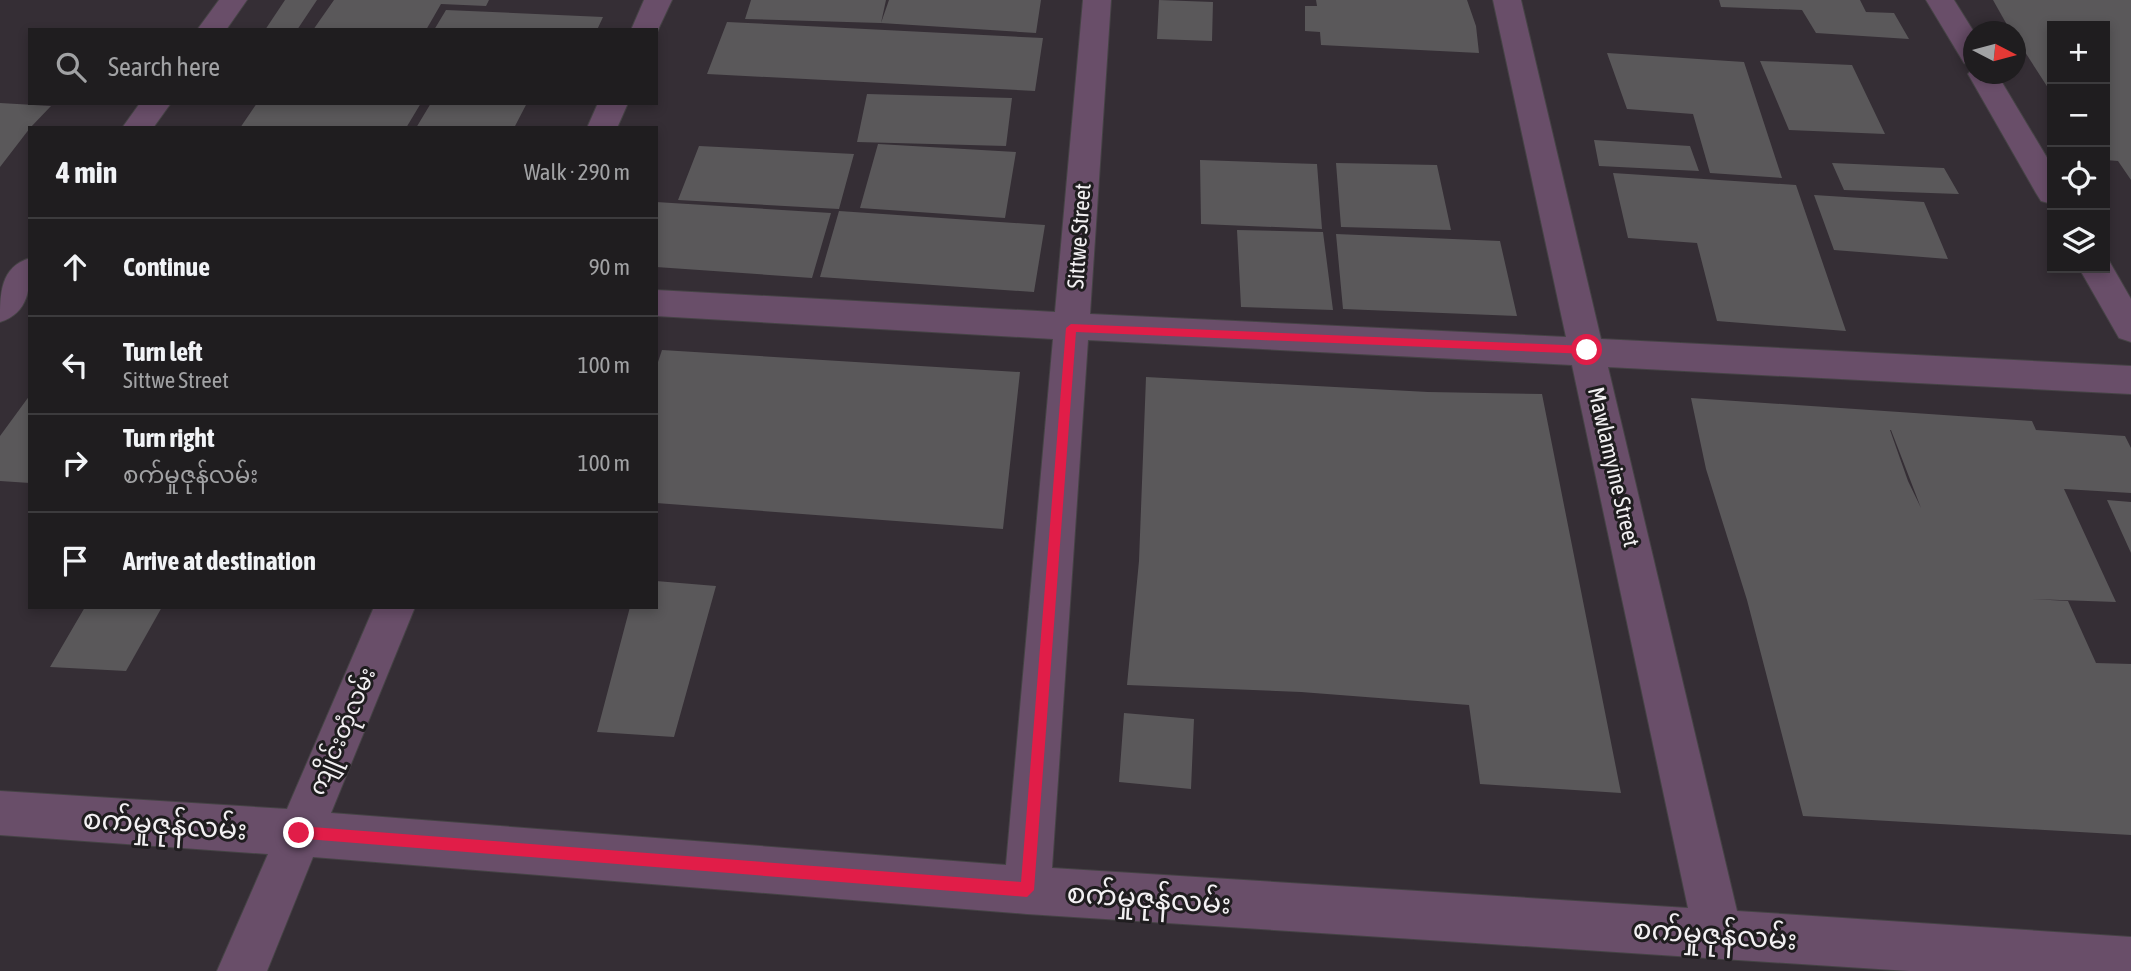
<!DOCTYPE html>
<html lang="en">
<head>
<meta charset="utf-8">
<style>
	body { margin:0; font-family:"Asap Condensed","Noto Sans Myanmar",sans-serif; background:#2c2a2c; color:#f1f3f6 }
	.controls { position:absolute; right:21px; top:21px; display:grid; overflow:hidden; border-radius:0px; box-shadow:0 4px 10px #0003 }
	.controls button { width:63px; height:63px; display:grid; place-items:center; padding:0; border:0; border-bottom:2px solid #3c3b3d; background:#1f1d1f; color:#f1f3f6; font:35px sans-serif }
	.compass { position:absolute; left:1963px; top:21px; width:63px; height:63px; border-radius:50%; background:#1f1d1f; box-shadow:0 4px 10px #0003; rotate:96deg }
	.stop { position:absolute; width:21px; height:21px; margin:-16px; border:5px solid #e11d48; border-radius:50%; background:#fff }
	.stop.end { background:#e11d48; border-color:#fff; box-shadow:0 2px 7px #0008 }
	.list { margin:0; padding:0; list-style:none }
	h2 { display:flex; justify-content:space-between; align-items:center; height:91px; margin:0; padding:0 28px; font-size:30px }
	h2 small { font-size:23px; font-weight:400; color:#a1a2a4 }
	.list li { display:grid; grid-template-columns:46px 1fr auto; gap:21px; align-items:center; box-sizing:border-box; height:98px; padding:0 28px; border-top:2px solid #3c3b3d }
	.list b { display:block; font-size:26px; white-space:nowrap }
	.list p { margin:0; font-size:23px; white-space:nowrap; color:#a1a2a4 }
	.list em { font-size:23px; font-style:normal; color:#a1a2a4 }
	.icon { flex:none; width:38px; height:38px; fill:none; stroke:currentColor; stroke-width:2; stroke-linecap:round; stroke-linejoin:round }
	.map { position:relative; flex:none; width:2131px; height:971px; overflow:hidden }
	.search { position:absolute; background:#1f1d1f; box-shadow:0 4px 10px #0003; left:28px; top:28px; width:630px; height:77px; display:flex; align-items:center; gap:18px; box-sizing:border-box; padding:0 24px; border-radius:0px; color:#a1a2a4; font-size:26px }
	.panel { position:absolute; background:#1f1d1f; box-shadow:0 4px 10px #0003; left:28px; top:126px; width:630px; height:483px; border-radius:0px }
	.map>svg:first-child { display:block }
	.built { fill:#352e35; fill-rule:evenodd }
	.building { fill:#5a585a; fill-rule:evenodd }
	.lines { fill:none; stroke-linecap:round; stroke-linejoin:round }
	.minor-casing { stroke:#454345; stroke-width:2 }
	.minor { fill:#694e69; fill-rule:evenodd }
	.route { fill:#e11d48 }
	.labels { text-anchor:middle; stroke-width:6; stroke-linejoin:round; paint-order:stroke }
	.street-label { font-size:23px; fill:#f2f0f2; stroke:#1f1d1f }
	.near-street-label { font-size:28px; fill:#f2f0f2; stroke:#1f1d1f }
</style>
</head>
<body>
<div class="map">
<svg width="2131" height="971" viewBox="0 0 2131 971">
	<rect width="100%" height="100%" fill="#292729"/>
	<path class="built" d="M0,0H2131V971H0ZM2052,26H2105V268H2052ZM30,30H656V103H30ZM1974,32H2016V74H1974ZM30,128H656V607H30Z"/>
	<path class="building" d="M285,0H317L297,30H265Z
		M334,0H489L486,6L441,4L426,30H313Z
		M751,0H886L881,23L745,19Z
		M889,0H1041L1036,33L881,23Z
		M1159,0L1213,2L1212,41L1157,39Z
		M1316,0H1467L1476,26L1479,53L1321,45L1320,32L1305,31V6H1317Z
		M1719,0H1860L1866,12L1894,13L1909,39L1816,33L1802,10L1721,7Z
		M1993,0H2131V180L2118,161L2105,160V26H2052V94L2016,38V32H2011Z
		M446,10L603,17L597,30H434Z
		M727,22L1043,38L1035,91L707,74Z
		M1607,53L1744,62L1782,178L1710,173L1693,114L1627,109Z
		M1760,61L1852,65L1885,134L1789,130Z
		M867,94L1012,98L1006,146L857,142Z
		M0,103L51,106L30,128L0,167Z
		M257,103H421L406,128H240Z
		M431,103H527L514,128H416Z
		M1594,140L1690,146L1699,171L1599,166Z
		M878,144L1016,152L1005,218L860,208Z
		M699,146L854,154L839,209L678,200Z
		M1200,160L1317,164L1322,229L1201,224Z
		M1336,163L1437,165L1451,230L1341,227Z
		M1832,163L1944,168L1959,194L1844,190Z
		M1613,173L1796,185L1846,331L1717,321L1697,243L1628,238Z
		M1814,195L1924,202L1948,259L1834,250Z
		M656,202L831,213L812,278L656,267Z
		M839,211L1045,225L1034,292L820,277Z
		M1237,230L1323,232L1333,310L1241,307Z
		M1336,234L1500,241L1517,316L1343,309Z
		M662,350L1020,372L1003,529L656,503V368Z
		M1146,377L1428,392L1542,394L1621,793L1480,784L1469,705L1301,692L1127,685L1139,561Z
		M30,395V483L0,481V436Z
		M1691,398L2032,421L2036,430L2125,436L2131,448V493L2064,489L2116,602L2030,599L2068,601L2096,663L2131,664V835L1803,816L1747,600L1706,469ZM1890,430H1891L1921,508L1908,481Z
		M2107,500L2131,502V553Z
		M656,581L716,586L674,737L597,732L630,607H656Z
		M85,607H162L126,671L50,667Z
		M1124,713L1194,719L1191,789L1119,782Z"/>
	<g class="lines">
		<g class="minor-casing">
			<path id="minor" d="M219,0H247L226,30H197Z
				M644,0H672L656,34V30H631Z
				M1083,0H1111L1090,314L1566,337L1493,0H1521L1601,339L2131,366V394L1608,367L1737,911L2131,937V971H1909L1027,914L313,857L267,971H217L268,854L0,835V791L287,809L374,607H415L331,813L1006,865L1053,339L656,316V290L1055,312ZM1088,340L1572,365L1688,908L1052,868Z
				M1926,0H1954L1974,32V66L1964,63Z
				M1974,67V74H1997L2052,166V204L2041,201L2036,193L1968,74Z
				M140,103H171L153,128H122Z
				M598,103H628L617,128H587Z
				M30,258C30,285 31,312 0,322C0,294 0,267 30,258Z
				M2105,258L2108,259L2131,299V342L2119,338L2079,268H2105Z"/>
		</g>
		<use href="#minor" class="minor"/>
	</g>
	<path class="route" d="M1071,324L1587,346L1593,350L1587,354L1076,332L1034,890L1027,897L294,838V828L299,826L1021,882L1066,328Z"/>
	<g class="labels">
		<g class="street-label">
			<text transform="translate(1079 236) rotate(-86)" y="8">Sittwe Street</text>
			<text transform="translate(1614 467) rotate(77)" y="8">Mawlamyine Street</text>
			<text transform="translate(342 731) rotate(-67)" y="8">ကျိုင်းတုံလမ်း</text>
		</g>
		<g class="near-street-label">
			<text transform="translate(165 824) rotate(4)" y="10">စက်မှုဇုန်လမ်း</text>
			<text transform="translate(1149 898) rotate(4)" y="10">စက်မှုဇုန်လမ်း</text>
			<text transform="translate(1715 934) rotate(4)" y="10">စက်မှုဇုန်လမ်း</text>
		</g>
	</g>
</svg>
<div class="controls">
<button>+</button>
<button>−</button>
<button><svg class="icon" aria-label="locate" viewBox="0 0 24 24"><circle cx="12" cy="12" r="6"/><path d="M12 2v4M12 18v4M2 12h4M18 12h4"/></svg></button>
<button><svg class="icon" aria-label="layers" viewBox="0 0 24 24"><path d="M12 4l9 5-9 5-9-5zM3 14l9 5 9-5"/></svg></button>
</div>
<svg class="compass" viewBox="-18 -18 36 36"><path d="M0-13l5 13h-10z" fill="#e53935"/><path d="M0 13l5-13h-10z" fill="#a1a2a4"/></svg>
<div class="stop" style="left:1587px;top:350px"></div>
<div class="stop end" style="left:299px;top:833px"></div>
<div class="search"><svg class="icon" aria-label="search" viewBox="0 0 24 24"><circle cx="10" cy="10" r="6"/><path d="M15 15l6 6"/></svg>Search here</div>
<section class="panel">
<h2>4 min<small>Walk · 290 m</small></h2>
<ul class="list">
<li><svg class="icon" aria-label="ahead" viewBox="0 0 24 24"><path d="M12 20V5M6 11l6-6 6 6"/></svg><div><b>Continue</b></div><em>90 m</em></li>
<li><svg class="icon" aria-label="left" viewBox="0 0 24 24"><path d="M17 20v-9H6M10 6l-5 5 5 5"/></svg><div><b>Turn left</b><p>Sittwe Street</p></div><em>100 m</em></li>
<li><svg class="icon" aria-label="right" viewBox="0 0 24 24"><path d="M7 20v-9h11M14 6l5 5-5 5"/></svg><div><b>Turn right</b><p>စက်မှုဇုန်လမ်း</p></div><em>100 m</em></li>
<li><svg class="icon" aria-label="arrive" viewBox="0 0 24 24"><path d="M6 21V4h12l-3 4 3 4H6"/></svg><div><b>Arrive at destination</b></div></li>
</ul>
</section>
</div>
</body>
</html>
